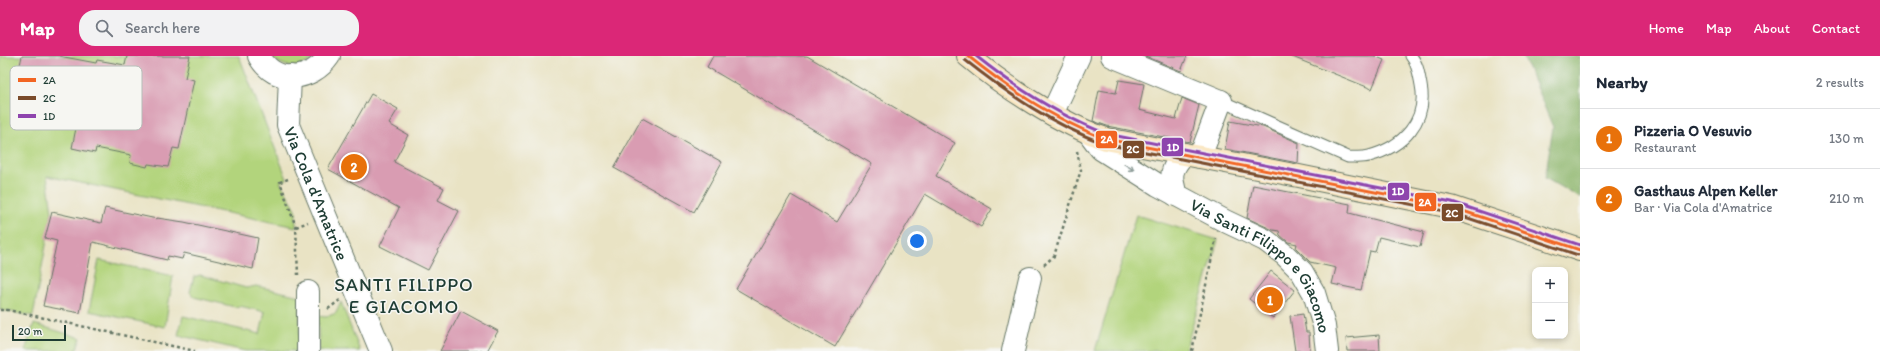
<!DOCTYPE html>
<html lang="en">
<head>
<meta charset="utf-8">
<style>
	body { margin:0; font-family:Itim,sans-serif; background:#f2f2f3; color:#1f2937 }
	.controls { position:absolute; right:12px; bottom:12px; display:grid; overflow:hidden; border-radius:8px; box-shadow:0 2px 6px #0003 }
	.controls button { width:36px; height:36px; display:grid; place-items:center; padding:0; border:0; border-bottom:1px solid #e0e1e3; background:#fff; color:#1f2937; font:20px sans-serif }
	.scale { position:absolute; left:12px; bottom:10px; width:54px; box-sizing:border-box; padding-left:4px; border:2px solid #1f3d34; border-top:0; font-size:11px; line-height:14px; white-space:nowrap; color:#1f3d34; -webkit-text-stroke:3px #f6f6f2; paint-order:stroke }
	.you { position:absolute; left:917px; top:185px; width:14px; height:14px; margin:-10px; border:3px solid #fff; border-radius:50%; background:#1a73e8; box-shadow:0 0 0 6px #1a73e833 }
	.badge { display:grid; place-items:center; width:26px; height:26px; border-radius:50%; background:#db2777; color:#fff; font-size:13px; font-weight:700 }
	.pin { position:absolute; translate:-50% -50%; border:2px solid #fff; box-shadow:0 1px 4px #0006 }
	.list { margin:0; padding:0; list-style:none }
	h2 { display:flex; justify-content:space-between; align-items:center; height:52px; margin:0; padding:0 16px; font-size:17px }
	h2 small { font-size:13px; font-weight:400; color:#747a83 }
	.list li { display:grid; grid-template-columns:26px 1fr auto; gap:12px; align-items:center; box-sizing:border-box; height:60px; padding:0 16px; border-top:1px solid #e0e1e3 }
	.list b { display:block; font-size:15px; white-space:nowrap }
	.list p { margin:0; font-size:13px; white-space:nowrap; color:#747a83 }
	.list em { font-size:13px; font-style:normal; color:#747a83 }
	.icon { flex:none; width:22px; height:22px; fill:none; stroke:currentColor; stroke-width:2; stroke-linecap:round; stroke-linejoin:round }
	.map { position:relative; flex:none; width:1580px; height:295px; overflow:hidden }
	header { display:flex; align-items:center; gap:24px; box-sizing:border-box; height:56px; padding:0 20px; background:#db2777; color:#fff }
	header strong { font-size:19px }
	nav { display:flex; gap:22px; margin-inline-start:auto; font-size:14px }
	.search { width:280px; height:36px; background:#f2f2f3; display:flex; align-items:center; gap:10px; box-sizing:border-box; padding:0 14px; border-radius:16px; color:#747a83; font-size:15px }
	main { display:flex }
	aside { flex:1; background:#fff }
	.map>svg:first-child { display:block }
	.green { fill:#b2d47c; stroke:#688858 }
	.forest { fill:#8db66c; stroke:#567a50 }
	.building { fill:#d99cb2 }
	.lines { fill:none; stroke-linecap:round; stroke-linejoin:round }
	.lane-casing { stroke:#676; stroke-width:13 }
	.street-casing { stroke:#676; stroke-width:24 }
	.secondary-casing { stroke:#676; stroke-width:24 }
	.path { stroke:#676; stroke-width:2.5; stroke-dasharray:3 3; stroke-linecap:butt }
	.lane { stroke:#fff; stroke-width:11 }
	.street { stroke:#fff; stroke-width:22 }
	.secondary { stroke:#fae7c3; stroke-width:22 }
	.bus-1-casing { stroke:#f6f6f2; stroke-width:6 }
	.bus-2-casing { stroke:#f6f6f2; stroke-width:6 }
	.bus-3-casing { stroke:#f6f6f2; stroke-width:6 }
	.bus-1 { stroke:#f26522; stroke-width:3 }
	.bus-2 { stroke:#7a4b2a; stroke-width:3 }
	.bus-3 { stroke:#8e44ad; stroke-width:3 }
	.oneway { stroke:#8f9e9a }
	.labels { text-anchor:middle; stroke-width:3; stroke-linejoin:round; paint-order:stroke }
	.street-label { font-size:17px; fill:#1f3d34; stroke:#f6f6f2 }
	.quarter-label { font-size:19px; letter-spacing:1px; fill:#1f3d34; stroke:#f6f6f2 }
	.key { fill:#f6f6f2; stroke:#b6beb9; stroke-width:1 }
	.key-label { font-size:11px; fill:#1f3d34 }
	.line-badge { stroke:#f6f6f2; stroke-width:1.5 }
	.badge-label { font-size:11px; text-anchor:middle; font-weight:bold; fill:#fff }
</style>
</head>
<body>
<header>
<strong>Map</strong>
<div class="search"><svg class="icon" aria-label="search" viewBox="0 0 24 24"><circle cx="10" cy="10" r="6"/><path d="M15 15l6 6"/></svg>Search here</div>
<nav><a>Home</a><a>Map</a><a>About</a><a>Contact</a></nav>
</header>
<main>
<div class="map">
<svg width="1580" height="295" viewBox="0 0 1580 295">
	<rect width="100%" height="100%" fill="#f6f6f2"/>
	<filter id="ink" filterUnits="userSpaceOnUse"><feTurbulence type="fractalNoise" baseFrequency=".025" numOctaves="2"/><feDisplacementMap in="SourceGraphic" scale="8" xChannelSelector="R" yChannelSelector="G"/><feConvolveMatrix kernelMatrix="1 2 1 2 8 2 1 2 1" color-interpolation-filters="sRGB"/></filter>
	<filter id="wash" filterUnits="userSpaceOnUse"><feTurbulence type="fractalNoise" baseFrequency=".012" numOctaves="4" result="noise"/><feDisplacementMap in="SourceGraphic" scale="16" xChannelSelector="R" yChannelSelector="G"/><feGaussianBlur stdDeviation="0.9" result="paint"/><feColorMatrix in="noise" values="0 0 0 0 0 0 0 0 0 0 0 0 0 0 0 0 0 1.4 0 .05"/><feComposite in="paint" operator="in"/></filter>
	<g filter="url(#wash)">
		<rect width="100%" height="100%" fill="#e9e3c4"/>
		<path class="green" d="M0,0H239L287,123L280,126L296,153V171L47,120L52,156L33,260L0,254Z
			M271,0H316C312,3 308,7 303,9C293,13 278,9 271,0Z
			M1136,159L1218,184L1185,295H1095Z
			M99,204L173,220L165,271L89,255Z
			M200,219L246,232L256,230L300,240L299,295H245L178,279L183,260L260,278L265,256L240,250L235,251L194,241L190,236L194,221Z
			M341,246L360,295H319L318,260L326,261L336,257Z
			M34,268L81,282L76,295H25Z"/>
		<path class="forest" d="M1523,0H1580V142L1545,122L1553,71Z"/>
		<g id="blocks">
			<path class="building" d="M22,0H59L96,7L97,4L125,9L127,0H190L185,22L194,24L179,93L173,92L168,111L148,108L147,111L130,107L131,99L96,92L95,97L72,92L76,72L67,70L71,53L13,40Z
				M713,0H807L955,87L936,120L992,153L981,171L925,138L835,291L736,233L791,139L837,166L872,108L707,11Z
				M1145,0H1187L1181,15Z
				M1290,0H1374L1384,4L1372,33Z
				M1119,24L1144,28L1139,54L1176,63L1182,42L1199,49L1190,86L1107,70L1093,65L1099,34L1116,37Z
				M371,38L398,53L389,68L408,79L394,106L444,132L438,144L459,155L428,214L380,190L399,152L328,113Z
				M642,62L722,106L694,156L614,112Z
				M1230,65L1263,71L1299,87L1298,107L1225,93Z
				M1253,129L1350,148L1349,157L1424,176L1420,191L1379,181L1375,196L1370,195L1361,234L1332,228L1336,212L1310,206L1296,192L1297,188L1288,186L1280,179L1279,175L1273,174L1247,162Z
				M105,152L157,163V162L184,166L258,182L253,213L184,197L182,203L168,200L167,204L93,186L80,257L43,250L57,185L45,182L52,156L101,167Z
				M1271,215L1295,234L1273,262L1249,243Z
				M461,255L498,275L487,295H440Z
				M1303,258L1306,276H1309L1310,295H1295L1290,260Z
				M1379,279L1380,295H1347L1346,282Z"/>
		</g>
	</g>
	<g filter="url(#ink)">
		<use href="#blocks" fill-opacity="0" stroke="#676" stroke-width="1"/>
		<g class="lines">
			<g class="lane-casing">
				<path id="lane" d="M1221,45L1348,101C1355,101 1362,102 1369,100C1403,91 1428,65 1421,29C1419,19 1418,8 1411,0"/>
			</g>
			<g class="street-casing">
				<g id="street">
					<path d="M259,0C275,30 312,25 329,0"/>
					<path d="M1112,0L1221,45L1200,101"/>
					<path id="s1" d="M290,20L288,69L381,295"/>
					<path d="M1052,58L1079,0"/>
					<path id="s2" d="M1089,77L1101,93L1158,129L1225,165L1265,184L1285,199L1302,216L1314,237L1324,270L1327,295"/>
					<path d="M1176,139C1170,119 1170,114 1184,98"/>
					<path d="M308,295V236"/>
					<path d="M1013,295L1030,222"/>
				</g>
			</g>
			<g class="secondary-casing">
				<path id="secondary" d="M968,0C1005,31 1061,68 1106,83L1299,120L1451,151L1580,194"/>
			</g>
			<path class="path" d="M288,123L280,126L296,171L298,219
				M296,171L308,166
				M1044,209L1054,200L1081,114L1077,95
				M328,253L340,244
				M0,254H8L195,295
				M1192,295L1216,182"/>
			<use href="#lane" class="lane"/>
			<use href="#street" class="street"/>
			<use href="#secondary" class="secondary"/>
			<g class="bus-1-casing">
				<path id="bus-1" d="M968,0C1010,34 1055,64 1106,83L1451,151L1580,194"/>
			</g>
			<g class="bus-2-casing">
				<path id="bus-2" d="M965,4C1008,38 1053,69 1105,88L1450,156L1578,199"/>
			</g>
			<g class="bus-3-casing">
				<path id="bus-3" d="M976,0C1016,32 1059,60 1107,78L1452,146L1580,189"/>
			</g>
			<use href="#bus-1" class="bus-1"/>
			<use href="#bus-2" class="bus-2"/>
			<use href="#bus-3" class="bus-3"/>
		</g>
		<defs><path id="oneway-shaft" d="M-6 0H5M1.5-3L5.5 0L1.5 3" fill="none" stroke-width="1.6" stroke-linecap="round" stroke-linejoin="round"/></defs>
		<use class="oneway" href="#oneway-shaft" transform="translate(1129 111) rotate(32)"/>
	</g>
	<g class="labels">
		<g class="street-label">
			<text dy="6" stroke="none"><textPath href="#s1" startOffset="123">Via Cola d'Amatrice</textPath></text>
			<text dy="6" stroke="none"><textPath href="#s2" startOffset="224">Via Santi Filippo e Giacomo</textPath></text>
		</g>
		<g class="quarter-label">
			<text x="404" y="235">SANTI FILIPPO<tspan x="404" dy="22">E GIACOMO</tspan></text>
		</g>
	</g>
	<rect x="10" y="10" width="132" height="64" rx="6" class="key"/>
	<rect x="18" y="22" width="18" height="4" fill="#f26522"/>
	<rect x="18" y="40" width="18" height="4" fill="#7a4b2a"/>
	<rect x="18" y="58" width="18" height="4" fill="#8e44ad"/>
	<g class="key-label">
		<text x="43" y="28">2A</text>
		<text x="43" y="46">2C</text>
		<text x="43" y="64">1D</text>
	</g>
	<g class="line-badge">
		<rect x="1095" y="74" width="23" height="19" rx="4" fill="#f26522"/>
		<rect x="1161" y="81" width="23" height="20" rx="4" fill="#8e44ad"/>
		<rect x="1122" y="84" width="23" height="19" rx="4" fill="#7a4b2a"/>
		<rect x="1387" y="126" width="23" height="19" rx="4" fill="#8e44ad"/>
		<rect x="1414" y="136" width="23" height="20" rx="4" fill="#f26522"/>
		<rect x="1441" y="147" width="23" height="19" rx="4" fill="#7a4b2a"/>
	</g>
	<g class="badge-label">
		<text x="1107" y="87">2A</text>
		<text x="1173" y="95">1D</text>
		<text x="1133" y="97">2C</text>
		<text x="1398" y="139">1D</text>
		<text x="1425" y="150">2A</text>
		<text x="1452" y="161">2C</text>
	</g>
</svg>
<div class="controls">
<button>+</button>
<button>−</button>
</div>
<div class="scale">20 m</div>
<div class="you"></div>
<div class="pin badge" style="left:1270px;top:244px;background:#e8710a">1</div>
<div class="pin badge" style="left:354px;top:111px;background:#e8710a">2</div>
</div>
<aside>
<h2>Nearby<small>2 results</small></h2>
<ul class="list">
<li><span class="badge" style="background:#e8710a">1</span><div><b>Pizzeria O Vesuvio</b><p>Restaurant</p></div><em>130 m</em></li>
<li><span class="badge" style="background:#e8710a">2</span><div><b>Gasthaus Alpen Keller</b><p>Bar · Via Cola d'Amatrice</p></div><em>210 m</em></li>
</ul>
</aside>
</main>
</body>
</html>
